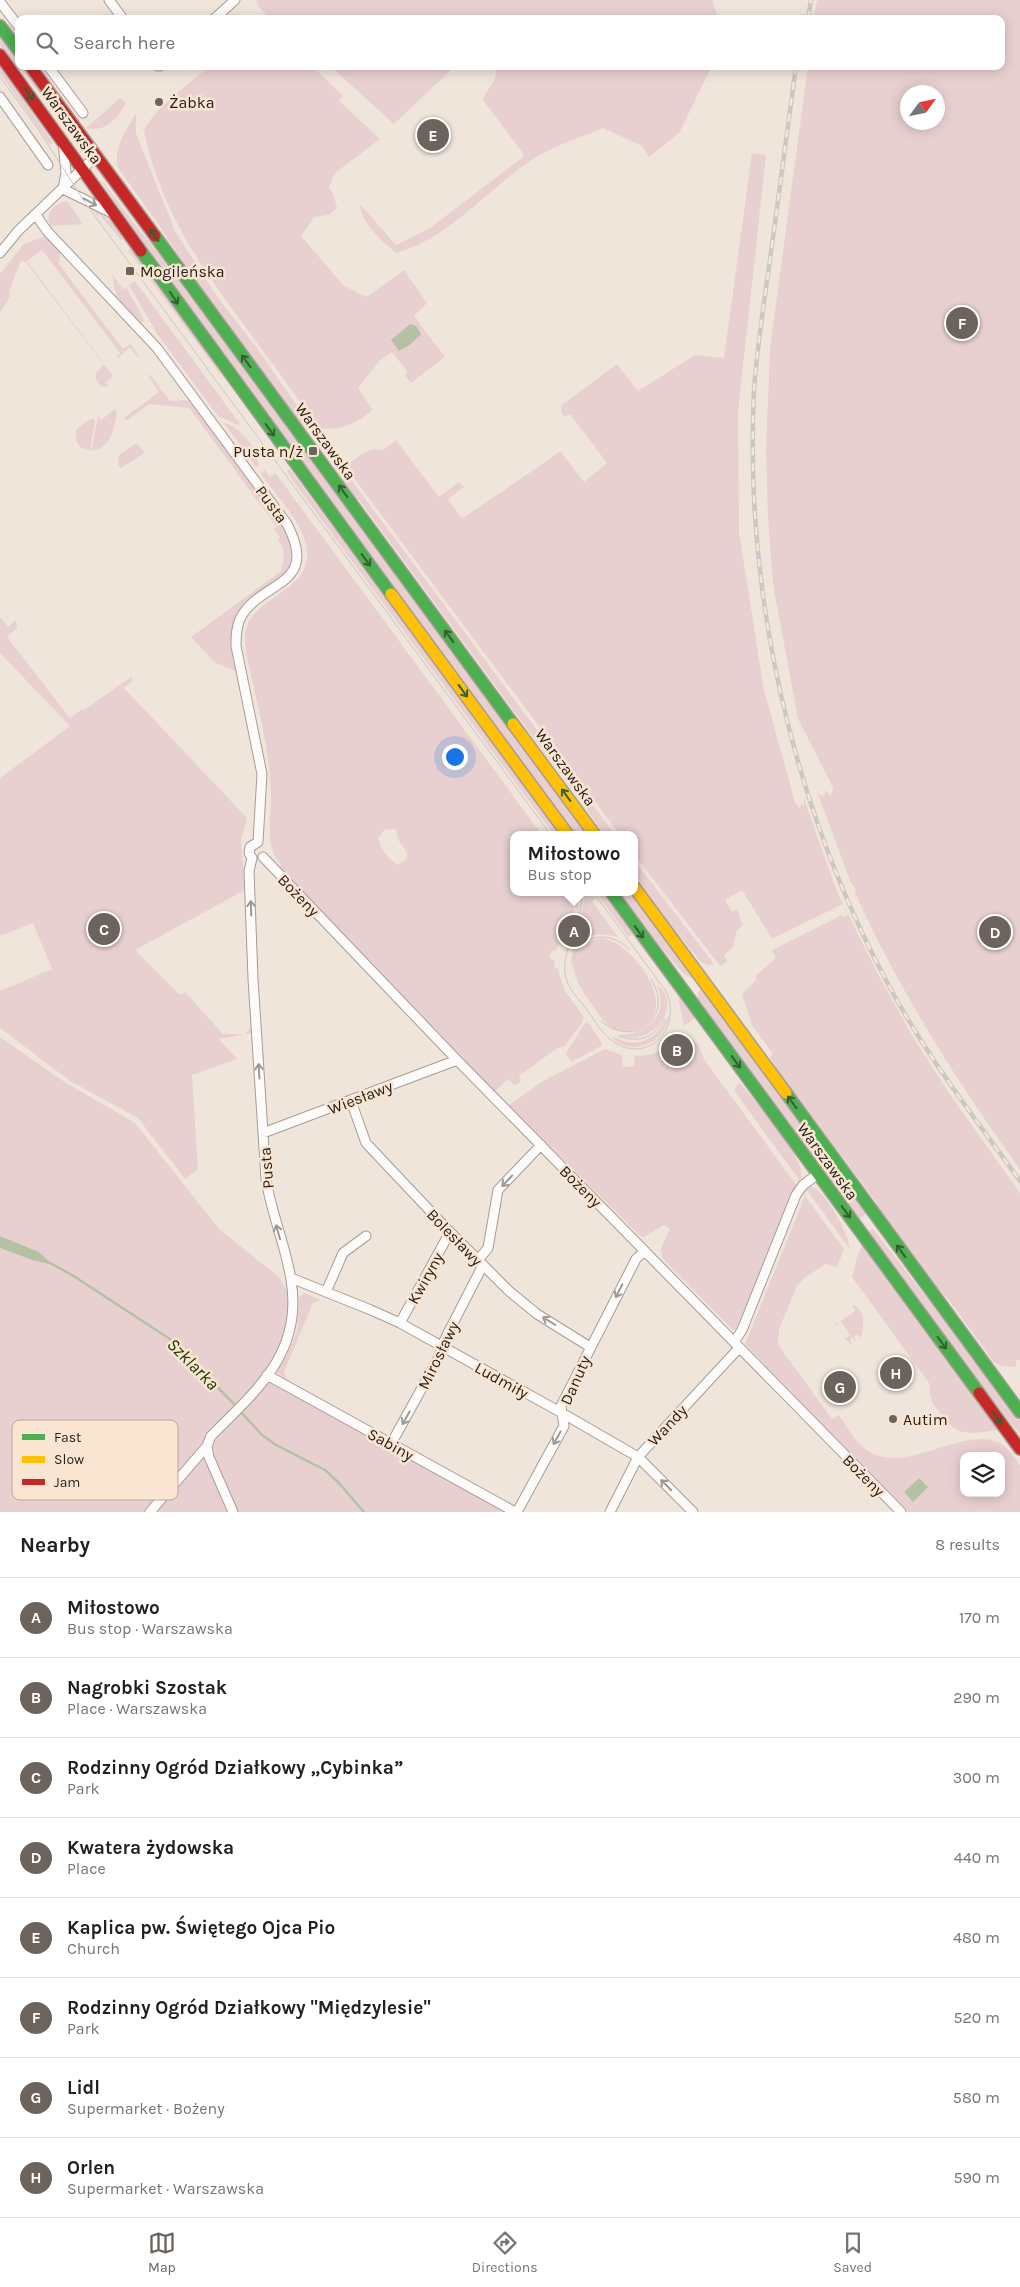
<!DOCTYPE html>
<html lang="en">
<head>
<meta charset="utf-8">
<style>
	body { margin:0; font-family:Karla,sans-serif; background:#f6f6f6; color:#202124 }
	.controls { position:absolute; right:15px; bottom:15px; display:grid; overflow:hidden; border-radius:10px; box-shadow:0 2px 12px #0003 }
	.controls button { width:45px; height:45px; display:grid; place-items:center; padding:0; border:0; border-bottom:1px solid #e0e0e0; background:#fff; color:#202124; font:25px sans-serif }
	.compass { position:absolute; left:900px; top:85px; width:45px; height:45px; border-radius:50%; background:#fff; box-shadow:0 2px 12px #0003; rotate:57deg }
	.you { position:absolute; left:454px; top:756px; width:18px; height:18px; margin:-12px; border:4px solid #fff; border-radius:50%; background:#1a73e8; box-shadow:0 0 0 8px #1a73e833 }
	.badge { display:grid; place-items:center; width:32px; height:32px; border-radius:50%; background:#6c645c; color:#fff; font-size:16px; font-weight:700 }
	.pin { position:absolute; translate:-50% -50%; border:2px solid #fff; box-shadow:0 1px 5px #0006 }
	.popup { position:absolute; left:510px; top:831px; width:128px; height:65px; box-sizing:border-box; display:grid; place-content:center; border-radius:10px; background:#fff; filter:drop-shadow(0 1px 4px #0005); font-size:16px; white-space:nowrap; color:#757577 }
	.popup b { font-size:19px; color:#202124 }
	.popup::after { content:''; position:absolute; left:50%; top:100%; margin-left:-10px; border:10px solid transparent; border-top-color:#fff }
	.list { margin:0; padding:0; list-style:none }
	h2 { display:flex; justify-content:space-between; align-items:center; height:65px; margin:0; padding:0 20px; font-size:21px }
	h2 small { font-size:16px; font-weight:400; color:#757577 }
	.list li { display:grid; grid-template-columns:32px 1fr auto; gap:15px; align-items:center; box-sizing:border-box; height:80px; padding:0 20px; border-top:1px solid #e0e0e0 }
	.list b { display:block; font-size:19px; white-space:nowrap }
	.list p { margin:0; font-size:16px; white-space:nowrap; color:#757577 }
	.list em { font-size:16px; font-style:normal; color:#757577 }
	.icon { flex:none; width:28px; height:28px; fill:none; stroke:currentColor; stroke-width:2; stroke-linecap:round; stroke-linejoin:round }
	.map { position:relative; flex:none; width:1020px; height:1512px; overflow:hidden }
	.search { position:absolute; background:#fff; box-shadow:0 2px 12px #0003; left:15px; right:15px; top:15px; height:55px; display:flex; align-items:center; gap:12px; box-sizing:border-box; padding:0 18px; border-radius:10px; color:#757577; font-size:19px }
	.sheet { height:705px; background:#fff }
	nav { display:flex; justify-content:space-around; align-items:center; box-sizing:border-box; height:70px; border-top:1px solid #e0e0e0; background:#fff; font-size:14px; color:#757577 }
	nav a { display:grid; justify-items:center; gap:2px }
	nav .on { color:#6c645c }
	.map>svg:first-child { display:block }
	.green { fill:#e9d0d0; fill-rule:evenodd }
	.water { fill:#b5c1a2 }
	.lines { fill:none; stroke-linecap:round; stroke-linejoin:round }
	.stream { stroke:#b5c1a2; stroke-width:2.5 }
	.street-casing { stroke:#a59d95; stroke-width:11 }
	.fast-casing { stroke:#a59d95; stroke-width:14 }
	.slow-casing { stroke:#a59d95; stroke-width:14 }
	.jam-casing { stroke:#a59d95; stroke-width:14 }
	.street { stroke:#fdfbfa; stroke-width:9 }
	.fast { stroke:#4caf50; stroke-width:11 }
	.slow { stroke:#ffc107; stroke-width:11 }
	.jam { stroke:#c62828; stroke-width:11 }
	.tram { stroke:#cbc7c4; stroke-width:1 }
	.rail-casing { stroke:#cbc7c4; stroke-width:4.5 }
	.rail { stroke:#f9e5d2; stroke-width:2.5; stroke-dasharray:8; stroke-linecap:butt }
	.oneway { stroke:#375f31 }
	.oneway2 { stroke:#9c9894 }
	.poi-dot { fill:#6c645c; stroke:#f9e5d2; stroke-width:2 }
	.labels { text-anchor:middle; stroke-width:5; stroke-linejoin:round; paint-order:stroke }
	.poi-label { font-size:16px; fill:#251e17; stroke:#f9e5d2; text-anchor:start }
	.street-label { font-size:16px; fill:#251e17; stroke:#f9e5d2 }
	.water-label { font-size:18px; font-style:italic; fill:#213b00; stroke:#f9e5d2 }
	.key { fill:#f9e5d2; stroke:#b9a99a; stroke-width:1 }
	.key-label { font-size:14px; fill:#251e17 }
</style>
</head>
<body>
<div class="map">
<svg width="1020" height="1512" viewBox="0 0 1020 1512">
	<rect width="100%" height="100%" fill="#f0e5db"/>
	<path class="green" d="M256,0H712L719,19H271L259,7Z
		M817,0H1020V1169C955,1079 902,995 855,893L856,889L851,883L818,794L824,797L825,790L831,796L833,787L798,719L773,584L768,518L766,449L770,348L808,66H1001V19H814ZM908,92H938V122H908Z
		M0,34L19,59V66H24L71,130L68,132L31,82L0,46Z
		M0,66L53,143L50,145L0,74Z
		M209,66H312L343,96L339,101L380,139L335,173L329,187L334,196L337,208L329,215L314,217L301,236L344,286L367,297L404,270L427,303L414,316L445,357L411,383L405,376L407,371L392,352L380,360L358,388L372,409L371,412C353,425 339,431 317,428C256,330 166,247 144,130C160,102 186,88 209,66Z
		M330,66H455L394,124Z
		M495,66H712L679,133L649,157L642,146L603,128C581,138 549,147 530,161C485,192 449,238 396,253C383,242 360,222 360,204L396,245L430,228L523,157L522,152L483,100C487,86 500,81 495,66Z
		M120,98L126,103C118,118 106,133 86,128Z
		M136,113V133L175,231L216,295L256,347L312,427L308,430L295,417L187,269L157,222L118,168C112,150 127,129 136,113Z
		M752,153L766,155L738,412L739,532L764,690L795,802L800,809L801,803L804,807V799L838,894L881,980L913,1037L951,1096L1020,1193V1360H1016V1367L1002,1366L994,1362L948,1299L924,1274L875,1208L876,1202L791,1088H787L770,1057L773,1054L752,1025L742,994L757,979L755,976L776,958L772,950L842,915L843,917L848,915L843,904L772,939L742,890L725,900L732,912L737,909L743,926L737,930L733,947L724,955L727,962L720,966L634,854V835H620L348,470L351,462L362,454L373,449L383,450L396,440L439,497L459,482L464,487L448,499L462,519C495,495 528,475 560,451L584,482L607,463L570,414L564,417L561,411L562,405L617,364L638,391L695,355L724,358Z
		M101,181L103,182L141,232L179,277L589,835H574L203,331Z
		M67,201L83,224L50,226C45,212 54,204 67,201Z
		M91,207C114,217 136,256 151,276C177,312 205,347 228,385L128,250L130,249L123,239L121,240L99,214L97,216Z
		M45,236L60,251L59,264L123,349L130,344L139,356L138,357L130,347L118,358L116,356L120,353L42,250L27,261L113,376L106,382L108,387L100,386L95,377L97,371L104,365L26,262L21,261L9,291L10,297L0,312V274L24,244Z
		M112,274L123,289L126,287L144,320L141,323L116,296Z
		M135,281L240,424L238,425L218,416L158,335L129,285Z
		M147,374L151,376L170,401L183,400L192,401C214,431 236,461 257,491C269,507 287,525 292,545C300,583 249,589 236,617C229,634 234,651 237,669L235,671L214,662L191,637L280,572C285,559 286,552 278,540L280,537L274,529L277,527L189,408L149,404L126,421L124,418L159,392Z
		M115,409L117,413C114,429 111,448 91,451L98,416L101,420Z
		M92,418L95,420L90,451L80,447L76,440V429Z
		M223,422C241,428 256,446 259,465L256,467Z
		M136,443L145,453L121,468L118,464L119,455Z
		M335,458L615,835H605L359,500L354,499L331,461Z
		M290,469L562,835H554L293,481L287,471Z
		M265,470L270,477L275,473L285,486L542,835H514V892H579L578,909L574,908L563,945L559,943L556,951H551L549,958L555,960L554,968L558,969L564,989L584,1017L583,1021L565,1046L556,1049L519,1076L521,1082L514,1085L508,1079L495,1091L279,868L281,865C264,847 271,817 271,795C270,747 256,700 246,653C245,643 244,633 248,623C262,593 326,586 302,533C293,512 274,493 261,474ZM393,829L397,830C397,833 397,836 398,838C401,850 417,854 398,865C387,858 382,850 378,838L384,830Z
		M0,617L8,627L16,620L17,628L7,637L70,718L82,709L84,710L131,677L133,680L124,688L247,818L241,840L245,890L135,950L180,995L185,992L223,1034H245L251,1027V1033L219,1039L237,1059L192,1075L198,1169L185,1179L138,1118L70,1081L0,1028V991L52,969L33,923L0,936V778L70,726L0,653Z
		M634,860L714,964L707,965L700,961L642,890L644,888L634,874Z
		M586,892H590L595,898L592,901L618,937C594,932 582,934 571,958Z
		M596,892H604L696,1017L684,1026L678,996L632,934L628,937Z
		M616,892H632L692,978C678,977 634,906 616,892Z
		M601,938C630,940 679,1004 644,1026C635,1032 623,1033 614,1029C604,1024 597,1012 591,1003C571,976 559,947 601,938Z
		M657,985C684,1006 653,1046 621,1036L620,1035C648,1034 669,1015 657,985Z
		M702,988L867,1213L858,1220L698,1003V992Z
		M669,1014C667,1042 633,1058 612,1038C617,1037 621,1041 627,1042C647,1046 662,1031 669,1014Z
		M588,1022L603,1045L571,1062L566,1053L585,1023Z
		M0,1037L63,1081L135,1123L220,1230L279,1277C318,1333 241,1401 206,1438L229,1512H0V1248L32,1260L39,1252L0,1236Z
		M693,1040L698,1044L705,1061L798,1187L736,1329L733,1330L662,1258L661,1248L670,1229L664,1225L644,1237L639,1235L509,1105L543,1081L605,1049L622,1055L623,1067L635,1066L634,1056L649,1055L663,1050L670,1062L691,1050L688,1043Z
		M739,1083C755,1098 810,1160 800,1181L735,1092V1087Z
		M811,1186C827,1193 848,1232 850,1249L806,1189Z
		M805,1196L844,1249L837,1267L825,1264L802,1280L797,1286L779,1329L778,1344L784,1353L832,1419L839,1415C849,1429 857,1447 874,1454C915,1473 981,1413 1011,1453C1014,1457 1019,1462 1020,1466C1020,1477 1020,1500 1020,1512H908L764,1368L765,1365L745,1344ZM964,1456H1001V1493H964Z
		M873,1229L967,1349L1020,1421V1434L976,1381L868,1231Z
		M863,1244L999,1430C972,1433 959,1439 942,1415C938,1410 932,1404 931,1398C929,1393 931,1388 929,1383L852,1277L857,1257Z
		M305,1293L320,1300L313,1303L284,1372L287,1380L276,1372L288,1353L297,1331L299,1297Z
		M852,1305H855C866,1315 864,1325 861,1338L857,1334L854,1336L856,1342L852,1337L850,1339L852,1345L845,1339L850,1335L841,1322L836,1326L833,1320L837,1324L855,1311Z
		M269,1382L508,1512H237L215,1462L212,1448L218,1435L242,1413Z"/>
	<path class="water" d="M410,324L416,326L421,334L410,345L399,351L391,340Z
		M0,1236L39,1252L53,1265L32,1260L0,1248Z
		M919,1478L928,1487L913,1502L904,1492Z"/>
	<g class="lines">
		<path class="stream" d="M50,1263L72,1275L170,1339L237,1407
			M240,1411L262,1435L276,1445L325,1470L338,1482L364,1512"/>
		<g class="street-casing">
			<path id="street" d="M109,0L123,19
				M0,2L19,27
				M214,19L235,0
				M48,66L83,113
				M158,66H160
				M0,97L48,165
				M63,142L66,173L63,189
				M63,189L114,214
				M36,215L47,231L157,348L287,524C321,588 259,580 240,619C236,628 236,637 236,646L262,774L258,842
				M0,253L18,231L96,156
				M263,857L457,1060L901,1512
				M252,858L249,853L250,847L258,842
				M351,1101L366,1143L450,1232L509,1291L537,1314L590,1347
				M263,1133L457,1060
				M478,1260L488,1248L498,1190L541,1145
				M291,1278L371,1310L400,1323L562,1413L638,1457L693,1512
				M326,1292L343,1253L366,1236
				M400,1323L450,1232
				M734,1342L742,1330L796,1195L803,1185L818,1174
				M267,1375L515,1512
				M391,1444L439,1357L445,1339L483,1265
				M207,1446L209,1457L233,1512
				M150,1512L207,1446L211,1436C258,1389 303,1352 291,1280C286,1246 271,1213 266,1179L253,979L249,871L252,858
				M517,1512L564,1426L561,1406L636,1259L645,1251
				M610,1512L638,1457L739,1348"/>
		</g>
		<g class="fast-casing">
			<path id="fast" d="M0,26L19,51
				M155,236L513,724
				M141,251L391,594
				M611,892L979,1393
				M786,1093L1020,1412"/>
		</g>
		<g class="slow-casing">
			<path id="slow" d="M391,594L568,835
				M513,724L595,835
				M634,887L786,1093"/>
		</g>
		<g class="jam-casing">
			<path id="jam" d="M0,55L141,251
				M30,66L155,236
				M979,1393L1020,1449"/>
		</g>
		<use href="#street" class="street"/>
		<use href="#fast" class="fast"/>
		<use href="#slow" class="slow"/>
		<use href="#jam" class="jam"/>
		<path class="tram" d="M0,77L38,129L86,204L551,835
			M582,892C584,919 559,952 566,978C569,990 580,1000 587,1010C595,1021 604,1037 617,1044C653,1063 683,1023 665,990L593,892
			M571,963C578,934 609,929 629,949
			M601,1021C635,1050 675,1016 651,979
			M619,1036C638,1044 655,1037 665,1019"/>
		<g class="rail-casing">
			<path id="rail" d="M808,19L811,0
				M796,66C787,131 779,195 770,260C764,303 757,346 754,390C744,593 792,805 888,984C925,1054 974,1117 1020,1181"/>
		</g>
		<use href="#rail" class="rail"/>
	</g>
	<defs><path id="oneway-shaft" d="M-6 0H5M1.5-3L5.5 0L1.5 3" fill="none" stroke-width="1.6" stroke-linecap="round" stroke-linejoin="round" transform="scale(1.25)"/></defs>
	<g class="oneway">
		<use href="#oneway-shaft" transform="translate(29 94) rotate(54)"/>
		<use href="#oneway-shaft" transform="translate(154 235) rotate(-126)"/>
		<use href="#oneway-shaft" transform="translate(174 298) rotate(56)"/>
		<use href="#oneway-shaft" transform="translate(246 361) rotate(-126)"/>
		<use href="#oneway-shaft" transform="translate(270 430) rotate(54)"/>
		<use href="#oneway-shaft" transform="translate(343 491) rotate(-126)"/>
		<use href="#oneway-shaft" transform="translate(366 560) rotate(54)"/>
		<use href="#oneway-shaft" transform="translate(449 636) rotate(-126)"/>
		<use href="#oneway-shaft" transform="translate(463 691) rotate(54)"/>
		<use href="#oneway-shaft" transform="translate(566 795) rotate(-126)"/>
		<use href="#oneway-shaft" transform="translate(639 932) rotate(54)"/>
		<use href="#oneway-shaft" transform="translate(736 1062) rotate(54)"/>
		<use href="#oneway-shaft" transform="translate(792 1102) rotate(-126)"/>
		<use href="#oneway-shaft" transform="translate(846 1212) rotate(54)"/>
		<use href="#oneway-shaft" transform="translate(901 1251) rotate(-126)"/>
		<use href="#oneway-shaft" transform="translate(942 1343) rotate(54)"/>
		<use href="#oneway-shaft" transform="translate(997 1418) rotate(54)"/>
	</g>
	<g class="oneway2">
		<use href="#oneway-shaft" transform="translate(90 202) rotate(28)"/>
		<use href="#oneway-shaft" transform="translate(251 908) rotate(-92)"/>
		<use href="#oneway-shaft" transform="translate(259 1071) rotate(-93)"/>
		<use href="#oneway-shaft" transform="translate(507 1181) rotate(133)"/>
		<use href="#oneway-shaft" transform="translate(278 1232) rotate(-106)"/>
		<use href="#oneway-shaft" transform="translate(619 1291) rotate(117)"/>
		<use href="#oneway-shaft" transform="translate(549 1321) rotate(-148)"/>
		<use href="#oneway-shaft" transform="translate(406 1418) rotate(119)"/>
		<use href="#oneway-shaft" transform="translate(557 1438) rotate(119)"/>
		<use href="#oneway-shaft" transform="translate(666 1485) rotate(-135)"/>
	</g>
	<g class="poi-dot">
		<circle cx="159" cy="102" r="5"/>
		<rect x="125" y="266" width="10" height="10" rx="2.5"/>
		<rect x="308" y="446" width="10" height="10" rx="2.5"/>
		<circle cx="893" cy="1419" r="5"/>
	</g>
	<g class="labels">
		<g class="poi-label">
			<text x="169" y="108">Żabka</text>
			<text x="140" y="277">Mogileńska</text>
			<text x="303" y="457" text-anchor="end">Pusta n/ż</text>
			<text x="903" y="1425">Autim</text>
		</g>
		<g class="street-label">
			<text transform="translate(72 125) rotate(54)" y="6">Warszawska</text>
			<text transform="translate(326 441) rotate(54)" y="6">Warszawska</text>
			<text transform="translate(272 504) rotate(54)" y="6">Pusta</text>
			<text transform="translate(566 767) rotate(54)" y="6">Warszawska</text>
			<text transform="translate(299 895) rotate(46)" y="6">Bożeny</text>
			<text transform="translate(360 1097) rotate(-21)" y="6">Wiesławy</text>
			<text transform="translate(828 1161) rotate(54)" y="6">Warszawska</text>
			<text transform="translate(266 1168) rotate(-95)" y="6">Pusta</text>
			<text transform="translate(581 1186) rotate(45)" y="6">Bożeny</text>
			<text transform="translate(455 1237) rotate(46)" y="6">Bolesławy</text>
			<text transform="translate(425 1278) rotate(-61)" y="6">Kwiryny</text>
			<text transform="translate(438 1355) rotate(-64)" y="6">Mirosławy</text>
			<text transform="translate(502 1380) rotate(29)" y="6">Ludmiły</text>
			<text transform="translate(575 1380) rotate(-66)" y="6">Danuty</text>
			<text transform="translate(667 1425) rotate(-47)" y="6">Wandy</text>
			<text transform="translate(391 1444) rotate(29)" y="6">Sabiny</text>
			<text transform="translate(864 1475) rotate(45)" y="6">Bożeny</text>
		</g>
		<g class="water-label">
			<text transform="translate(193 1364) rotate(45)" y="6">Szklarka</text>
		</g>
	</g>
	<rect x="12" y="1420" width="166" height="80" rx="8" class="key"/>
	<rect x="22" y="1434" width="23" height="6" fill="#4caf50"/>
	<rect x="22" y="1456" width="23" height="7" fill="#ffc107"/>
	<rect x="22" y="1479" width="23" height="6" fill="#c62828"/>
	<g class="key-label">
		<text x="54" y="1442">Fast</text>
		<text x="54" y="1464">Slow</text>
		<text x="54" y="1487">Jam</text>
	</g>
</svg>
<div class="controls">
<button><svg class="icon" aria-label="layers" viewBox="0 0 24 24"><path d="M12 4l9 5-9 5-9-5zM3 14l9 5 9-5"/></svg></button>
</div>
<svg class="compass" viewBox="-18 -18 36 36"><path d="M0-13l5 13h-10z" fill="#e53935"/><path d="M0 13l5-13h-10z" fill="#757577"/></svg>
<div class="you"></div>
<div class="pin badge" style="left:574px;top:931px">A</div>
<div class="popup"><b>Miłostowo</b>Bus stop</div>
<div class="pin badge" style="left:677px;top:1050px">B</div>
<div class="pin badge" style="left:104px;top:929px">C</div>
<div class="pin badge" style="left:995px;top:932px">D</div>
<div class="pin badge" style="left:433px;top:135px">E</div>
<div class="pin badge" style="left:962px;top:323px">F</div>
<div class="pin badge" style="left:840px;top:1387px">G</div>
<div class="pin badge" style="left:896px;top:1373px">H</div>
<div class="search"><svg class="icon" aria-label="search" viewBox="0 0 24 24"><circle cx="10" cy="10" r="6"/><path d="M15 15l6 6"/></svg>Search here</div>
</div>
<section class="sheet">
<h2>Nearby<small>8 results</small></h2>
<ul class="list">
<li><span class="badge">A</span><div><b>Miłostowo</b><p>Bus stop · Warszawska</p></div><em>170 m</em></li>
<li><span class="badge">B</span><div><b>Nagrobki Szostak</b><p>Place · Warszawska</p></div><em>290 m</em></li>
<li><span class="badge">C</span><div><b>Rodzinny Ogród Działkowy „Cybinka”</b><p>Park</p></div><em>300 m</em></li>
<li><span class="badge">D</span><div><b>Kwatera żydowska</b><p>Place</p></div><em>440 m</em></li>
<li><span class="badge">E</span><div><b>Kaplica pw. Świętego Ojca Pio</b><p>Church</p></div><em>480 m</em></li>
<li><span class="badge">F</span><div><b>Rodzinny Ogród Działkowy &quot;Międzylesie&quot;</b><p>Park</p></div><em>520 m</em></li>
<li><span class="badge">G</span><div><b>Lidl</b><p>Supermarket · Bożeny</p></div><em>580 m</em></li>
<li><span class="badge">H</span><div><b>Orlen</b><p>Supermarket · Warszawska</p></div><em>590 m</em></li>
</ul>
</section>
<nav>
<a class="on"><svg class="icon" aria-label="map" viewBox="0 0 24 24"><path d="M3 6l6-2 6 2 6-2v14l-6 2-6-2-6 2zM9 4v14M15 6v14"/></svg>Map</a>
<a><svg class="icon" aria-label="directions" viewBox="0 0 24 24"><path d="M12 3l9 9-9 9-9-9zM9 14v-3h6M13 9l2 2-2 2"/></svg>Directions</a>
<a><svg class="icon" aria-label="saved" viewBox="0 0 24 24"><path d="M7 4h10v16l-5-4-5 4z"/></svg>Saved</a>
</nav>
</body>
</html>
